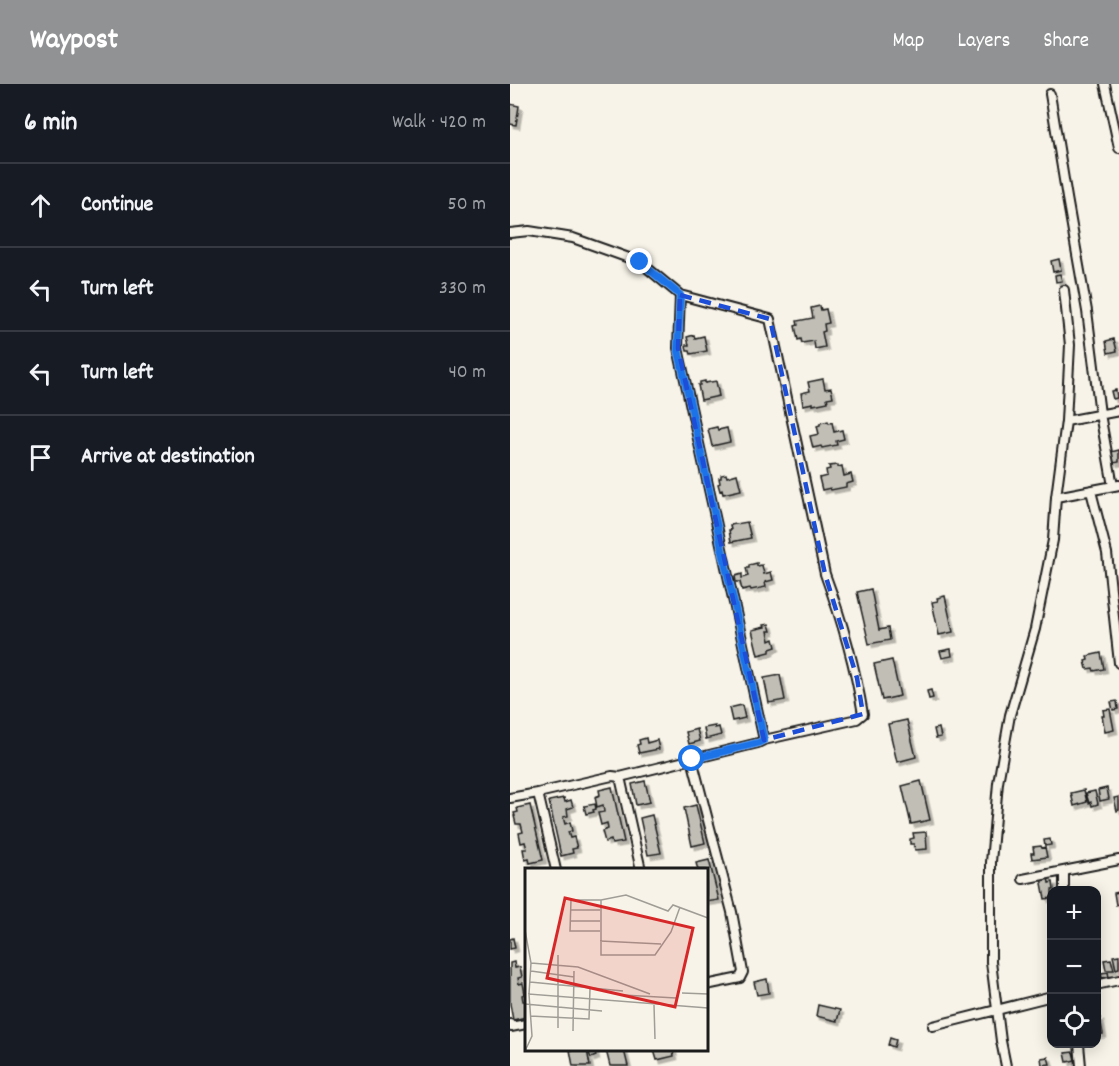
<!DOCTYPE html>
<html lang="en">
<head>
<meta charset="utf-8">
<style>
	body { margin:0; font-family:Dekko,sans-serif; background:#242831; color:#f1f3f6 }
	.controls { position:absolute; right:18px; bottom:18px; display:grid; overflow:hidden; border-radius:12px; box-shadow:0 3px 15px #0003 }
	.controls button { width:54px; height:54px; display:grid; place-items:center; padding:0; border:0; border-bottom:2px solid #363941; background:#171b24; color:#f1f3f6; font:30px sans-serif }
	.stop { position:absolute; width:18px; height:18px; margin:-14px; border:4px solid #1a73e8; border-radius:50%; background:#fff }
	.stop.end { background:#1a73e8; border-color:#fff; box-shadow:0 2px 6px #0008 }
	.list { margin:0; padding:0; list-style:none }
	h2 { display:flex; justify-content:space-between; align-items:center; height:78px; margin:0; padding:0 24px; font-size:26px }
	h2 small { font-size:20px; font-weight:400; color:#9ea1a6 }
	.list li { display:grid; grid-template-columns:39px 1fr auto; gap:18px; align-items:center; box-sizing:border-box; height:84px; padding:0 24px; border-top:2px solid #363941 }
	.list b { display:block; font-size:22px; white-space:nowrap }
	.list em { font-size:20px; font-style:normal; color:#9ea1a6 }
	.icon { flex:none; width:33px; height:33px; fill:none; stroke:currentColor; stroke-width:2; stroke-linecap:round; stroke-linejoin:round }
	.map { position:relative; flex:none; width:609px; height:982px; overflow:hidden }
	header { display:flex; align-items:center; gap:36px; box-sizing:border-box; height:84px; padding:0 30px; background:#919294; color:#fff }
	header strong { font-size:28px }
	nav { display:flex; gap:33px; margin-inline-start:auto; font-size:21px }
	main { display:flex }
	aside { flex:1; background:#171b24 }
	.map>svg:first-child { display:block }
	.building { fill:#c0beb5; stroke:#1c1c1c; stroke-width:1.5; filter:url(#shadow) }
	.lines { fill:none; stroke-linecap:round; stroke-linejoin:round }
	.minor-casing { stroke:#1c1c1c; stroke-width:12 }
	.minor { stroke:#f7f3e8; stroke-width:8 }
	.route { stroke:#1a73e8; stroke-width:8 }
	.marked { fill:none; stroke:#1d4ed8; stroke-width:4.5; stroke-dasharray:12 8; stroke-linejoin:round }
	.inset-road { fill:none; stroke:#9f9d96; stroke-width:1.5 }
	.view { fill:#d62828; fill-opacity:0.15; stroke:#d62828; stroke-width:3 }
	.inset-edge { fill:none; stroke:#1c1c1c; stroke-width:3 }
</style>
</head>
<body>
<header>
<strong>Waypost</strong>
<nav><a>Map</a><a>Layers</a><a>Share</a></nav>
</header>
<main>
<aside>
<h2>6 min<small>Walk · 420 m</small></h2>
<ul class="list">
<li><svg class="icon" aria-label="ahead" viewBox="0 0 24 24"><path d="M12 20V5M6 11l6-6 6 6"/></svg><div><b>Continue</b></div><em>50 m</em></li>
<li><svg class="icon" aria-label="left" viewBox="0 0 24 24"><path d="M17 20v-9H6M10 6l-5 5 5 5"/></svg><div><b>Turn left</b></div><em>330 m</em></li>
<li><svg class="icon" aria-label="left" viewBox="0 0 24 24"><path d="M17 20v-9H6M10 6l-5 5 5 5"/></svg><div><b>Turn left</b></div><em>40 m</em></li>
<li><svg class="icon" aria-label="arrive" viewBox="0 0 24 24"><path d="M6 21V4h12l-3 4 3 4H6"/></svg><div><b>Arrive at destination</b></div></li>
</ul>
</aside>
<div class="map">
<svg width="609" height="982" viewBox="0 0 609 982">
	<defs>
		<filter id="shadow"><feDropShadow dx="3.5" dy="3.5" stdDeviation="0" flood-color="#0004"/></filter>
	</defs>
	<rect width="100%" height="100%" fill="#f7f3e8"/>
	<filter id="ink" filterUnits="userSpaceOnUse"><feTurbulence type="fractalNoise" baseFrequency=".0167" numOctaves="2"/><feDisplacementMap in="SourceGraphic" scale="12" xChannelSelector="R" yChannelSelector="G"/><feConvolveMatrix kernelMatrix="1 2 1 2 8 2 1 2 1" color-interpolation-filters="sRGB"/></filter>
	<g filter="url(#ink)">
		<path class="building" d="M0,20L9,22L6,41L0,40Z
			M549,175L551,186L543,188L541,177Z
			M550,190L552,197L546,198L545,191Z
			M310,222L311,226L316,225L319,239L314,240L315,247L312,248L315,263L305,265L304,257L292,259L291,255L288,256L285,242L288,241L287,237L303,234L301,224Z
			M184,251L185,254L194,252L197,267L181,270L180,267H177L176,261H179L177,253Z
			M604,255L607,267L598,269L596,257Z
			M313,295L315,305L321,304L323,313L317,314L318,318L303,321V319L293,321L291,309L300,307L298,298Z
			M195,297V299L206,297L209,312L191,316L188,301H190V298Z
			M606,306L607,314L603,315L601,307Z
			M318,337L319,339L322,338L324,348L332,346L334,355L326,357L327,361L312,364L311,362L303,364L300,352L309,350L307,342L310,341V339Z
			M207,343L208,346L217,344L220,358L202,362L198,345Z
			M609,366V378L604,379L601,368Z
			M328,381V383L332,382L334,392L341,390L343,398L336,400V403L321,406L320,404L312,406L309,394L317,392L316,386L320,385L319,382Z
			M216,390L217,393L227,390L231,406L213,410L212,406L210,407L208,400L210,399L209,394H211V391Z
			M237,438L241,454L221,458L219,446H221L220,441Z
			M247,479V482L252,481L254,490L261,488L263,496L255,498L256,503L241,506L240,504L232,506L230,498H226L225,492L232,490V494L238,492L236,484H239V481Z
			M361,505L369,546L378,544L380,556L359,560L347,508Z
			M435,512L443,548L429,551L422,518L428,517L427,514Z
			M259,540L261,547H258L260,557L264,555L266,563L260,565V568L248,571L242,546L255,543L254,541Z
			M441,565L442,572L432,574L430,567Z
			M591,569L594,585L584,587L583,584L577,585L575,577L578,576L577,572Z
			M382,576L390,612L372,616L364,580Z
			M270,591L275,616L259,619L254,594Z
			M421,606L423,614L419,615L417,607Z
			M607,617L608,625L603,626L601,618Z
			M232,621L235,634L222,637L219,624Z
			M600,625L604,646L595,648L592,632H594L593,626Z
			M397,636L406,673L387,678L378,640Z
			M205,642V644L209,643L211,651L196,655L194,644Z
			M429,644L431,653L426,654L424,645Z
			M187,645L190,657L179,660L176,648Z
			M136,654L137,659L147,656L149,665L129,669L127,661L130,660L129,656Z
			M135,697L140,718L126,721L122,700Z
			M411,697L420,736L401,740L392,702Z
			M102,703L114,758L102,760L101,756L95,758L92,747L98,745L97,739L91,741L88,729L94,728L93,721L87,723L85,713L90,711L89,706Z
			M597,704L599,715L590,717L588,706Z
			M574,706L577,718L564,722L561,709Z
			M585,707L588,720L582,722L581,718L579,719L576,709Z
			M609,713V726L607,727L604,714Z
			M54,714L55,718L61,716L63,723L57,725L58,732L53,733L55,740L60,738L62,747L58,748L60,754L64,753L67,764L62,765L63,769L51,772L39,717Z
			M85,720L86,725L83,726L84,728L76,730L74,722Z
			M20,721L33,776L20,779L19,775L15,776L13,765H17L15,758L11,759L9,749L13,748L11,740H6L4,732H5L4,729L8,728L7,724Z
			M186,721L195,759L182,762L174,724Z
			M142,731L151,769L138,771L130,734Z
			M416,748L417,765L405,766L404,760H400V755L404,754L403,749Z
			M540,755L541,761L535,762L534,756Z
			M531,762L532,764L535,763L537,773L522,775L521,769H524L523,763Z
			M199,776L209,816L196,818V786H188L186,779Z
			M538,793L539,799L543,798L544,806H542V814L535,815L531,794Z
			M609,808V820L606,821L604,809Z
			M3,854L5,864L0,865V855Z
			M609,871V884L606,885L603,872Z
			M601,875L604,886H596L594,876Z
			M4,878L5,884L10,883L12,893L8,894L9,900L13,899L15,910L12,911L13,917H16V933L3,936L0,920V879Z
			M598,888L599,893L592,894L591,889Z
			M257,895L259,909L247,911L244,898Z
			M308,921L330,926L327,937L306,932Z
			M590,934L593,950L586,951V935Z
			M380,954L386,956L384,963L378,961Z
			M60,966H77L80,982H63Z
			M78,966H85L86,972L81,974Z
			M96,966H114L118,982H100Z
			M144,966H163L164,972L147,976Z
			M563,968L565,976L557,978L555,969Z
			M538,973L540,980L532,981L531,974Z"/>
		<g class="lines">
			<g class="minor-casing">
				<path id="minor" d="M595,0L609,64
					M540,10L557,114L577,227L590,330L603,402
					M0,149L19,147L63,154L130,178L170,211L260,235L315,490C332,536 345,582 353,630L347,635L254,656L248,659L110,693L102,692L28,709L0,714
					M170,211L168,264L254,656
					M556,337L609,327
					M581,407L597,469L609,579
					M546,413L609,401
					M182,675L222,828L233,888L230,894L196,901
					M110,693L131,786
					M28,709L46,786
					M554,787V806
					M513,795L609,776
					M586,901L609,896
					M0,940L1,943L16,940
					M423,942L542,912
					M569,960L571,982
					M496,982L491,957L481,878V778L488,699L500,631L525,545L543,456L546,413L556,337L560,261L554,206"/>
			</g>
			<use href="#minor" class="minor"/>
		</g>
	</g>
	<g class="lines" filter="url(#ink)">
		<path class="route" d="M130,178L170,211L168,264L254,656L248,659L182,675"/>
	</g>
	<path class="marked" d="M170,211L260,235L315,490L347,594L353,630L254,656L168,264Z"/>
	<g transform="translate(15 784)">
		<rect width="183" height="183" fill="#f7f3e8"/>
		<path class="inset-road" d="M76,32V87H130L146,64L155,39M45,42H75M45,53H75M0,62L6,95L4,126M75,63H45L46,32H76L101,27L143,43L148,37L183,50M75,73L136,76M6,95L53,99L125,126M6,103L49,109M5,114L98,123M157,125L183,126M98,127L151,130M0,136L77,143M129,137L130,171M5,148L64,151L65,121M33,160V87M48,163L49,103M0,183L7,168L4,126L183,140"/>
		<path class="view" d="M40,30L168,60L150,139L22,110Z"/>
		<rect width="183" height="183" class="inset-edge"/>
	</g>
</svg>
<div class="controls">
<button>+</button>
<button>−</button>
<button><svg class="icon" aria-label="locate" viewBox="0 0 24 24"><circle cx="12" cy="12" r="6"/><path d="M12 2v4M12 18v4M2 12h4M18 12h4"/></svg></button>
</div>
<div class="stop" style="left:182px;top:675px"></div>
<div class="stop end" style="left:130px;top:178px"></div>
</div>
</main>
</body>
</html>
